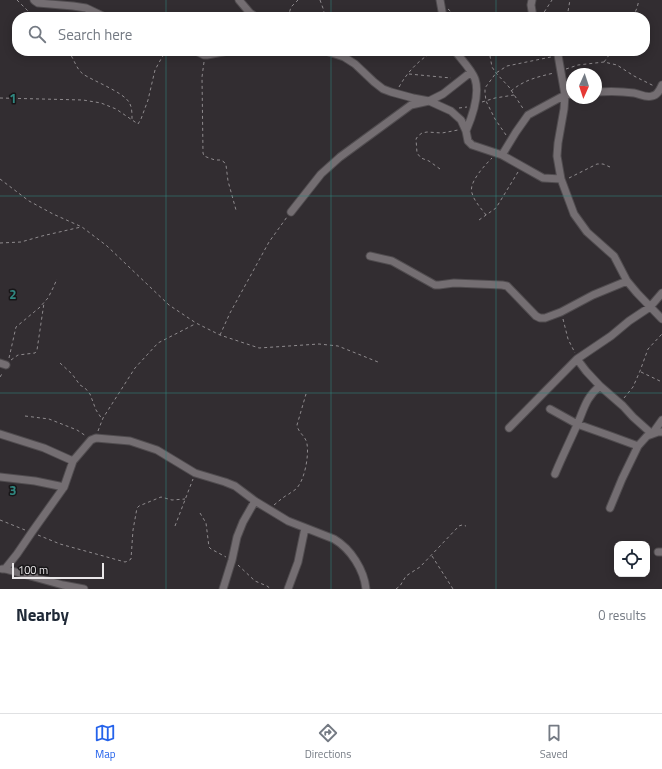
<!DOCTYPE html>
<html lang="en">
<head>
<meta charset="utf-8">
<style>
	body { margin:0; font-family:"Titillium Web",sans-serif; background:#f2f2f3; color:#1f2937 }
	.controls { position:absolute; right:12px; bottom:12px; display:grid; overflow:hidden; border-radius:8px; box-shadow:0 2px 10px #0003 }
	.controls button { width:36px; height:36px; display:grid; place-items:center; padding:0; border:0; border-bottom:1px solid #e0e1e3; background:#fff; color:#1f2937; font:20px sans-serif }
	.compass { position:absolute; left:566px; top:68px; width:36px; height:36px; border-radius:50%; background:#fff; box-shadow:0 2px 10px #0003; rotate:183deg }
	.scale { position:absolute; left:12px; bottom:10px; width:92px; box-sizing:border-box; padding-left:4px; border:2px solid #eae7e9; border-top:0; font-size:11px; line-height:14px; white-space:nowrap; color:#eae7e9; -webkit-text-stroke:3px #181618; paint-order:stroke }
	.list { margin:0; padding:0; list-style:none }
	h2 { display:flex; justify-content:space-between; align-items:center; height:52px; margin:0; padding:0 16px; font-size:17px }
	h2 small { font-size:13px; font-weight:400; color:#747a83 }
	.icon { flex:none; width:22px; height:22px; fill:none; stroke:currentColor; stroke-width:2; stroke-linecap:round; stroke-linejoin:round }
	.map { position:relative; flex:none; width:662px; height:589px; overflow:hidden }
	.search { position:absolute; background:#fff; box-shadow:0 2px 10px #0003; left:12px; right:12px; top:12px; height:44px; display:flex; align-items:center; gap:10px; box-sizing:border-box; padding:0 14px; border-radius:16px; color:#747a83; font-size:15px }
	.sheet { height:124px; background:#fff }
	nav { display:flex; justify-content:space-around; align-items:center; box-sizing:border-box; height:56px; border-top:1px solid #e0e1e3; background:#fff; font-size:11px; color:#747a83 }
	nav a { display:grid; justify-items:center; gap:2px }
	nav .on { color:#2563eb }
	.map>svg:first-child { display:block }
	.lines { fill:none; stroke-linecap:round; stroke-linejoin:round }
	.street-casing { stroke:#504c4f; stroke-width:9 }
	.path { stroke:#8f8b8e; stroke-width:1; stroke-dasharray:3 3; stroke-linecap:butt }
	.street { stroke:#746e72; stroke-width:7 }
	.grid { fill:none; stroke:#308780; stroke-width:1; stroke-opacity:0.55 }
	.grid-label { font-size:13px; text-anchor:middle; font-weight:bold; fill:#308780; stroke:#181618; stroke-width:3; stroke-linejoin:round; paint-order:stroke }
</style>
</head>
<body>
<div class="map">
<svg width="662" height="589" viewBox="0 0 662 589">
	<rect width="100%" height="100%" fill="#322d31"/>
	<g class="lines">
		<g class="street-casing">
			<path id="street" d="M34,0L35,1L38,3L73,6L86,8L105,17
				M239,0L250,13L256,17
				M440,0L443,17
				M532,0L531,5L533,17
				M196,51L204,55H207L228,51
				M326,51L344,57L355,64L374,82L383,89L391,92L413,98L429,101L451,111L461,120L466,131L468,141L472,145L502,155L543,178L561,179
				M455,51C461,59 472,70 475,79C480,94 472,117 466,131
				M556,51L558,55L565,95L564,109L558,143L557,156L561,179L574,214L587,232L614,256L627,281L637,293L662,319
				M596,92C609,91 621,91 634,93C640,94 646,98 652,96C658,95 660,89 662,85
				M502,155L516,132L528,115L565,95L572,94
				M291,212L321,174L340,157L411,105L429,101L443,94L471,72
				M370,256L392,261L435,285H439L454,283L502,285L507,286L536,316L540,318H545L561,312L593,295L627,281
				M577,359L586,371L600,386L623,406L633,417L652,434L662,420
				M0,363L6,365
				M550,409L577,424L608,435L638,446
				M509,428L577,359L611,336L629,321L650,307L662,293
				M0,434L44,448L73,461
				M555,474C562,457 570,441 577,425C584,409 586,397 600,386
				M0,477L35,481L64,487
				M610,508L622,479L638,446L647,436L658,432H662
				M658,552H662
				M2,569H5L63,585L84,589
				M5,569L17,554L32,532L64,487L73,461L91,440L96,438L130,441L157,450L195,473L225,482L235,486L255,501L288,521L334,539C351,549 364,570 366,589
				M223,589L232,560L237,537L243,522L255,501
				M288,589L298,562L305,528"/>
		</g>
		<path class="path" d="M17,0L34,17
			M320,0L324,11L322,17
			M448,9L457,17
			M287,17L289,14L291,7L298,0
			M541,17L552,0
			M567,17L570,0
			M633,17L637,8L639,0
			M68,51C74,58 76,69 83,74C93,81 126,93 130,104C132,108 132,114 132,119
			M486,51L490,56L492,67L496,73L509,87L524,110
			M490,56L504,51
			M204,62L202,77L203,153L204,156L209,158L215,160H221L224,162L226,165L228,181L236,210
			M604,62L612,51
			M566,69L578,65L604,62L617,65L634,76L654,86
			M409,74L451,78
			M399,87C408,71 419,60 434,51
			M511,91C524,80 537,77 554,73
			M0,98L83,100L101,103L116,109L138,124L141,119L148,100L155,70L161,59L166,51
			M482,102L495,98L514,95
			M459,108L467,107
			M506,135L495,119L486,101L485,93V88L496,73L507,66L551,57
			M440,169L429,161L421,158L417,153L416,139L418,136L422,133L427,132L442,133L458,130
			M569,178L597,164H603L610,167
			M0,179L29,201L53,214L82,227L107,246L169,305L196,323L220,335L259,348L319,344L338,346L378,362
			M486,215C481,208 474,201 472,193C468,183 485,165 492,158
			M479,220L496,208L518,172
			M0,243L21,242L42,236L81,227
			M563,319L568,339L575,353
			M220,335L230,313L269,242L287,217
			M9,358L16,327L39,308L48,298L53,288L57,279
			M11,360L18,355L35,353L37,350L44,303
			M60,363L72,374L80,385L85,388L90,394L96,410L102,419
			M641,372L662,382
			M0,377L3,372
			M624,398L633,387L640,371L648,349L662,334
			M25,416L49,419L77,430L86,436
			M98,431L103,418L135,368L158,343L195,324
			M274,505C279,501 283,497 289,494C291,492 294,491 296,489C305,480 309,455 307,444C306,436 298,433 297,425L306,394
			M200,513L206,523L209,547L211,549L226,557
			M0,520L25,530
			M175,526L193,479
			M38,535L60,544L125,562L128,561L131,559L133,530L137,508L139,506L161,497L172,500L185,499
			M432,556L453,589
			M238,565L255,581L267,586L271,589
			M396,589L400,586L406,576L420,567L459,526L462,525L466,526"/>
		<use href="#street" class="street"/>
	</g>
	<path class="grid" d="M166,0V17M331,0V17M496,0V17M166,51V589M331,51V589M496,51V589M0,196H662M0,393H662"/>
	<g class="grid-label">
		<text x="13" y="103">1</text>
		<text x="13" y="299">2</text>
		<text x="13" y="495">3</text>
	</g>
</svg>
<div class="controls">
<button><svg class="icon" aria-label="locate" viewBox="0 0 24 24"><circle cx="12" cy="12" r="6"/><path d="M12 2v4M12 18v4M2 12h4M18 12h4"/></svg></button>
</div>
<svg class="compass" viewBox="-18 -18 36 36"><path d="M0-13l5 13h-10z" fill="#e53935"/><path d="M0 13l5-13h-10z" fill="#747a83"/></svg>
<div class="scale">100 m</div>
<div class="search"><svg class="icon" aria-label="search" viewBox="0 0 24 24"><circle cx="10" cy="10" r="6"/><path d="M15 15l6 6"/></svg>Search here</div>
</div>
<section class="sheet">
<h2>Nearby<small>0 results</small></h2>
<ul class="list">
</ul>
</section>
<nav>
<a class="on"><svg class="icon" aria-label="map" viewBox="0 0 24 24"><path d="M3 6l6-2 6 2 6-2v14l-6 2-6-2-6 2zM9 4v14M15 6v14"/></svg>Map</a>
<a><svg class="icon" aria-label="directions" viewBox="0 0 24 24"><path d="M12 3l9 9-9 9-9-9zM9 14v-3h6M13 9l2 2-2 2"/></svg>Directions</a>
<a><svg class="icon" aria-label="saved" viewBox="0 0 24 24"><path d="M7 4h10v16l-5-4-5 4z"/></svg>Saved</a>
</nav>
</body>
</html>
